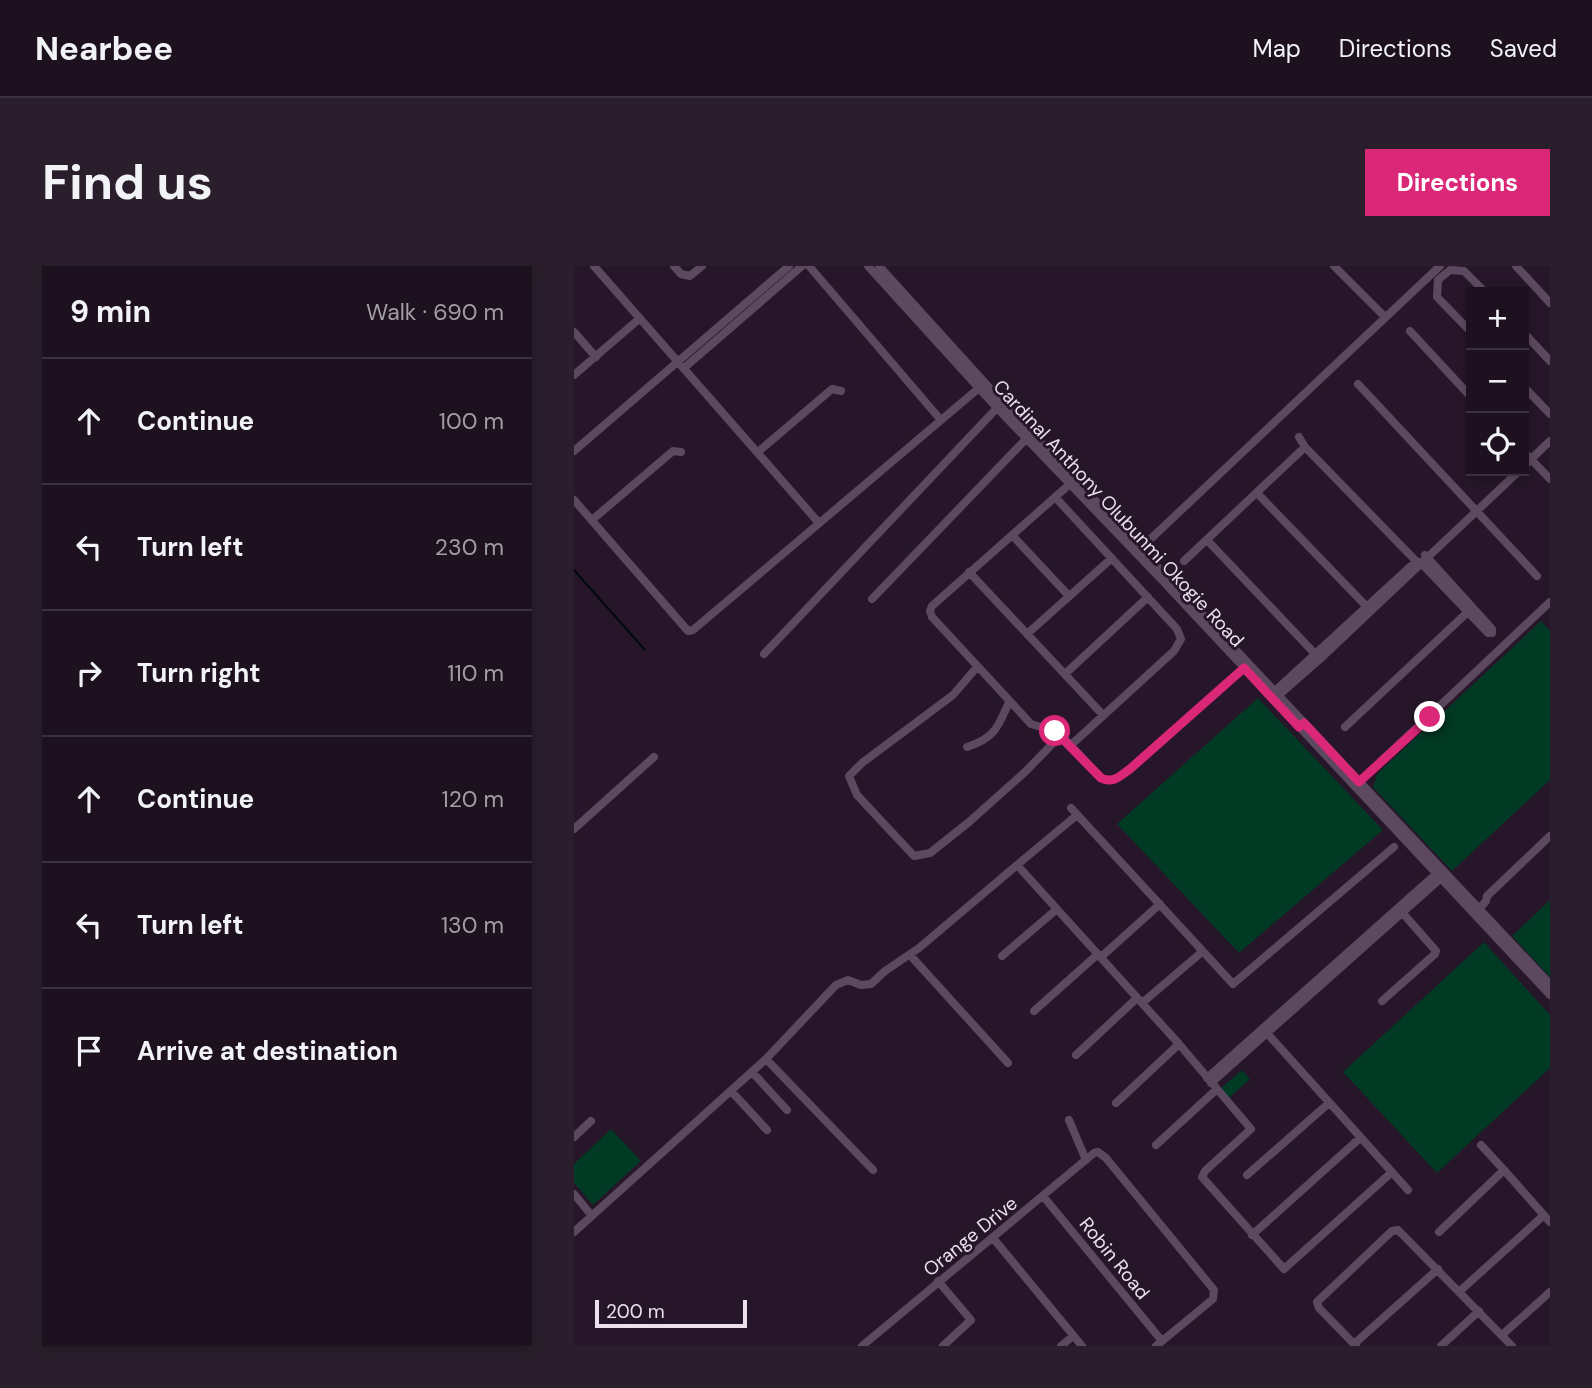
<!DOCTYPE html>
<html lang="en">
<head>
<meta charset="utf-8">
<style>
	body { margin:0; font-family:"DM Sans",sans-serif; background:#2a1e2c; color:#f1f3f6 }
	.controls { position:absolute; right:21px; top:21px; display:grid; overflow:hidden; border-radius:0px; box-shadow:0 4px 10px #0003 }
	.controls button { width:63px; height:63px; display:grid; place-items:center; padding:0; border:0; border-bottom:2px solid #3b303d; background:#1d101f; color:#f1f3f6; font:35px sans-serif }
	.scale { position:absolute; left:21px; bottom:18px; width:152px; box-sizing:border-box; padding-left:7px; border:4px solid #ece0ed; border-top:0; font-size:19px; line-height:24px; white-space:nowrap; color:#ece0ed; -webkit-text-stroke:5px #271629; paint-order:stroke }
	.stop { position:absolute; width:21px; height:21px; margin:-16px; border:5px solid #db2777; border-radius:50%; background:#fff }
	.stop.end { background:#db2777; border-color:#fff; box-shadow:0 2px 7px #0008 }
	.list { margin:0; padding:0; list-style:none }
	h2 { display:flex; justify-content:space-between; align-items:center; height:91px; margin:0; padding:0 28px; font-size:30px }
	h2 small { font-size:23px; font-weight:400; color:#a09da4 }
	.list li { display:grid; grid-template-columns:46px 1fr auto; gap:21px; align-items:center; box-sizing:border-box; height:126px; padding:0 28px; border-top:2px solid #3b303d }
	.list b { display:block; font-size:26px; white-space:nowrap }
	.list em { font-size:23px; font-style:normal; color:#a09da4 }
	.icon { flex:none; width:38px; height:38px; fill:none; stroke:currentColor; stroke-width:2; stroke-linecap:round; stroke-linejoin:round }
	.map { position:relative; flex:none; width:976px; height:1080px; overflow:hidden; border-radius:0px }
	header { display:flex; align-items:center; gap:42px; box-sizing:border-box; height:98px; padding:0 35px; background:#1d101f; border-bottom:2px solid #3b303d }
	header strong { font-size:33px }
	nav { display:flex; gap:38px; margin-inline-start:auto; font-size:24px }
	.intro { display:flex; align-items:center; justify-content:space-between; box-sizing:border-box; height:168px; padding:0 42px }
	h1 { margin:0; font-size:49px }
	.button { padding:18px 32px; border-radius:0px; background:#db2777; color:#fff; font-size:24px; font-weight:700 }
	main { display:flex; gap:42px; padding:0 42px }
	aside { flex:1; background:#1d101f; border-radius:0px; box-shadow:0 4px 10px #0003 }
	.map>svg:first-child { display:block }
	.green { fill:#003924 }
	.lines { fill:none; stroke-linecap:round; stroke-linejoin:round }
	.stream { stroke:#00090d; stroke-width:2 }
	.minor { stroke:#5d495f; stroke-width:8 }
	.route { stroke:#db2777; stroke-width:9 }
	.labels { text-anchor:middle; stroke-width:6; stroke-linejoin:round; paint-order:stroke }
	.street-label { font-size:19px; fill:#ece0ed; stroke:#271629 }
</style>
</head>
<body>
<header>
<strong>Nearbee</strong>
<nav><a>Map</a><a>Directions</a><a>Saved</a></nav>
</header>
<div class="intro"><h1>Find us</h1><a class="button">Directions</a></div>
<main>
<aside>
<h2>9 min<small>Walk · 690 m</small></h2>
<ul class="list">
<li><svg class="icon" aria-label="ahead" viewBox="0 0 24 24"><path d="M12 20V5M6 11l6-6 6 6"/></svg><div><b>Continue</b></div><em>100 m</em></li>
<li><svg class="icon" aria-label="left" viewBox="0 0 24 24"><path d="M17 20v-9H6M10 6l-5 5 5 5"/></svg><div><b>Turn left</b></div><em>230 m</em></li>
<li><svg class="icon" aria-label="right" viewBox="0 0 24 24"><path d="M7 20v-9h11M14 6l5 5-5 5"/></svg><div><b>Turn right</b></div><em>110 m</em></li>
<li><svg class="icon" aria-label="ahead" viewBox="0 0 24 24"><path d="M12 20V5M6 11l6-6 6 6"/></svg><div><b>Continue</b></div><em>120 m</em></li>
<li><svg class="icon" aria-label="left" viewBox="0 0 24 24"><path d="M17 20v-9H6M10 6l-5 5 5 5"/></svg><div><b>Turn left</b></div><em>130 m</em></li>
<li><svg class="icon" aria-label="arrive" viewBox="0 0 24 24"><path d="M6 21V4h12l-3 4 3 4H6"/></svg><div><b>Arrive at destination</b></div></li>
</ul>
</aside>
<div class="map">
<svg width="976" height="1080" viewBox="0 0 976 1080">
	<rect width="100%" height="100%" fill="#271629"/>
	<path class="green" d="M967,355L976,365V514L878,605L799,521L804,507Z
		M684,432L809,564L665,687L543,558Z
		M976,634V711L938,670Z
		M910,676L976,749V802L863,907L769,806Z
		M668,804L676,813L655,832L647,822Z
		M37,863L67,895L19,939L0,917V898Z"/>
	<g class="lines">
		<path class="stream" d="M0,304L71,384"/>
		<path class="minor" d="M20,0L245,257
			M100,0L107,8L116,10L128,0
			M235,0L366,153
			M294,0L423,142L586,312L976,729
			M305,0L422,129L976,718
			M760,0L811,51
			M942,0L976,37
			M836,65L897,131
			M0,66L22,91
			M897,66L863,31L864,14L876,4L890,5L911,26
			M950,67L976,95
			M110,102L228,0
			M0,109L65,53
			M784,118L963,310
			M950,121L976,148
			M725,171L731,181L842,295
			M0,185L215,0
			M184,186L258,123L267,125
			M950,186L976,213
			M950,200L976,175
			M497,217L358,340L356,345L358,351L457,458L481,465L487,469L527,512C539,518 546,510 556,503L670,402
			M683,227L795,343
			M481,231L603,363L607,373L600,385L497,479
			M0,234L114,365L119,364L405,122
			M18,254L99,185L107,186
			M438,269L495,330
			M633,274L744,391
			M567,282L866,0
			M610,295L731,181
			M846,296L914,367H918V363L851,289
			M395,306L529,449
			M298,333L453,172
			M453,368L538,292
			M190,388L423,142
			M403,401L379,429L288,497L275,510L283,529L340,590L356,587L395,556L451,506L487,469
			M491,408L574,331
			M701,425L837,300
			M705,429L746,393L945,205
			M771,461L897,343
			M393,481C421,472 424,461 435,436
			M785,516L976,336
			M497,542L659,718L820,581
			M0,563L80,491
			M443,599L503,549
			M905,643L912,635L913,630L976,570
			M336,689L434,797
			M428,690L483,643
			M527,691L586,638
			M808,735L861,688L862,685L826,644
			M568,737L629,685
			M460,745L524,688
			M691,765L834,924
			M502,789L563,732
			M192,793L299,904
			M178,806L213,844
			M633,812L862,608
			M637,817L866,613
			M157,825L193,864
			M542,837L605,778
			M495,854L512,894
			M0,871L17,855
			M582,879L643,823
			M907,879L930,904
			M673,909L755,837
			M0,928L18,950
			M469,930L588,1075
			M0,966L192,793L262,719L274,714L287,719L297,718L311,705L345,682L443,599L605,778L677,863L631,905L628,911L710,1003L818,906
			M865,966L930,904L976,956
			M678,969L786,872
			M419,972L508,1080
			M364,1015L397,1054L369,1080
			M886,1025L970,949
			M928,1069L976,1026
			M780,1078L864,1003
			M288,1080L520,887L524,886L532,892L640,1024L639,1033L582,1080
			M487,1080L499,1070
			M782,1080L745,1042L743,1036L818,965L824,964L938,1080
			M867,1080L905,1045"/>
	</g>
	<g class="lines">
		<path class="route" d="M481,465L527,512C539,518 546,510 556,503L670,402L725,461L730,457L785,516L856,451"/>
	</g>
	<g class="labels">
		<g class="street-label">
			<text transform="translate(545 247) rotate(47)" y="7">Cardinal Anthony Olubunmi Okogie Road</text>
			<text transform="translate(396 970) rotate(-39)" y="7">Orange Drive</text>
			<text transform="translate(541 992) rotate(51)" y="7">Robin Road</text>
		</g>
	</g>
</svg>
<div class="controls">
<button>+</button>
<button>−</button>
<button><svg class="icon" aria-label="locate" viewBox="0 0 24 24"><circle cx="12" cy="12" r="6"/><path d="M12 2v4M12 18v4M2 12h4M18 12h4"/></svg></button>
</div>
<div class="scale">200 m</div>
<div class="stop" style="left:481px;top:465px"></div>
<div class="stop end" style="left:856px;top:451px"></div>
</div>
</main>
</body>
</html>
